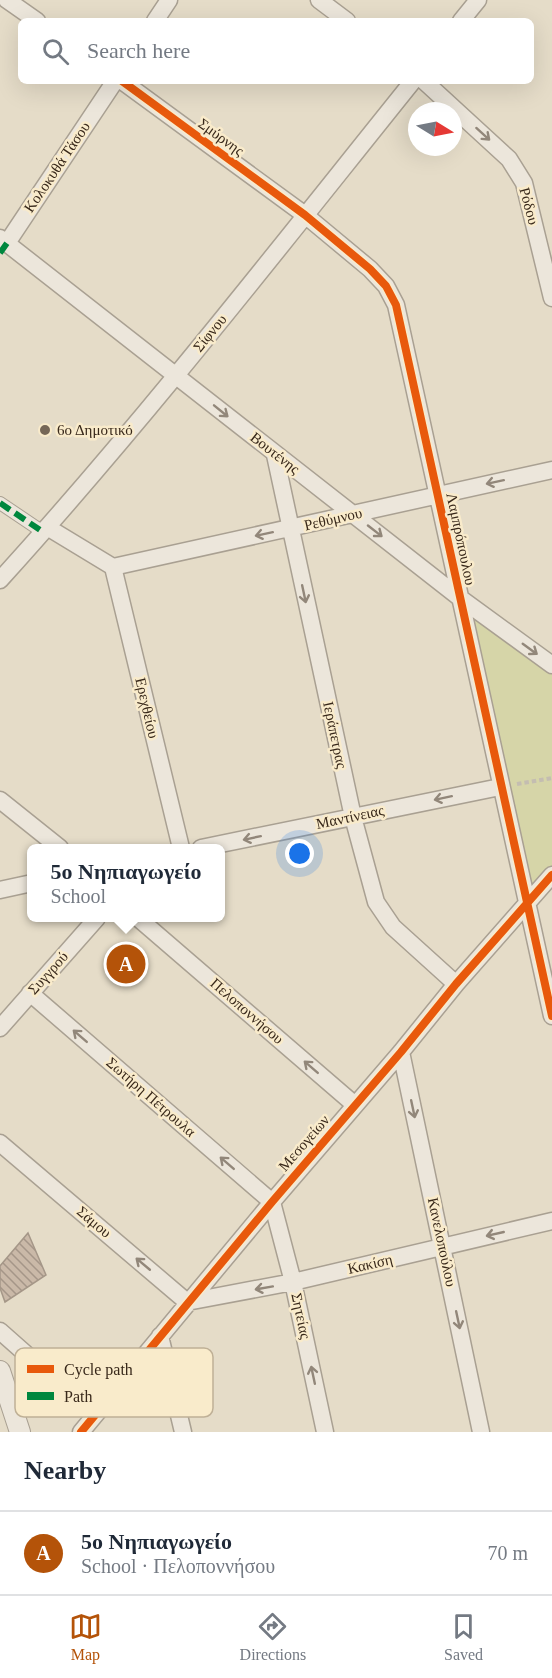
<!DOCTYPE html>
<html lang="en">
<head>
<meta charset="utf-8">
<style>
	body { margin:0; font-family:"Times New Roman",serif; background:#f6f6f7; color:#1f2937 }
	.compass { position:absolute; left:408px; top:102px; width:54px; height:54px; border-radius:50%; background:#fff; box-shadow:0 6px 24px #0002; rotate:100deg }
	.you { position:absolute; left:300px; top:854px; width:21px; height:21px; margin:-15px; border:4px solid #fff; border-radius:50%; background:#1a73e8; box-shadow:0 0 0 9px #1a73e833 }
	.badge { display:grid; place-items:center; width:39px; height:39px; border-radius:50%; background:#b45309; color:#fff; font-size:20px; font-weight:700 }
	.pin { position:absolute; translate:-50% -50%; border:3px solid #fff; box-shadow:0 2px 6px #0006 }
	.popup { position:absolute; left:27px; top:844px; width:198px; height:78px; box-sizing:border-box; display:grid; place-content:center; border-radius:9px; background:#fff; filter:drop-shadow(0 2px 4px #0005); font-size:20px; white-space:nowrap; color:#747a83 }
	.popup b { font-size:22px; color:#1f2937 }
	.popup::after { content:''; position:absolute; left:50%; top:100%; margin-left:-12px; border:12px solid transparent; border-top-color:#fff }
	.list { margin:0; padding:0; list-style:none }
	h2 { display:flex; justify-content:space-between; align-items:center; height:78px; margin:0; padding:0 24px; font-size:26px }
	h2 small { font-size:20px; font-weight:400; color:#747a83 }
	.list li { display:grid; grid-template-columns:39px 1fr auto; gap:18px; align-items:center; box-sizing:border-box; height:84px; padding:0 24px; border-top:2px solid #e0e1e3 }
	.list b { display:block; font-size:22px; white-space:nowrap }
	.list p { margin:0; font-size:20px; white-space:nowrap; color:#747a83 }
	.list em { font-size:20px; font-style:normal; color:#747a83 }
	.icon { flex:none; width:33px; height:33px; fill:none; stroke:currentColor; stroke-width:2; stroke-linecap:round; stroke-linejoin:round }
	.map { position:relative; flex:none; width:552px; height:1432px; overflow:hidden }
	.search { position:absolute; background:#fff; box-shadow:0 6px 24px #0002; left:18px; right:18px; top:18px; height:66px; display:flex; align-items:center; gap:15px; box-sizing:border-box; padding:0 21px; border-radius:9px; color:#747a83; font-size:22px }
	.sheet { height:162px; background:#fff }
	nav { display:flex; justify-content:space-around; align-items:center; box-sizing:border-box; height:84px; border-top:2px solid #e0e1e3; background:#fff; font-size:16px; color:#747a83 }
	nav a { display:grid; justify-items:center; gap:3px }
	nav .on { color:#b45309 }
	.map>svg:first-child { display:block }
	.green { fill:#d6d5a8 }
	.building { fill:url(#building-back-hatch); stroke:#a59788; stroke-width:1.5 }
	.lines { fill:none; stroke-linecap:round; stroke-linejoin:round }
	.pedestrian-casing { stroke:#a9a092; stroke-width:14 }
	.minor-casing { stroke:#a9a092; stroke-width:19 }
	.tertiary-casing { stroke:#a9a092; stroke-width:22 }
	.path { stroke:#c4bdb1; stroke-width:4; stroke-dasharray:4.5 3; stroke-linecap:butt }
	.pedestrian { stroke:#ece6db; stroke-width:12 }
	.minor { stroke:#ece6db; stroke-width:16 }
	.tertiary { stroke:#ece6db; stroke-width:20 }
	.quiet { stroke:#00873e; stroke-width:6; stroke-dasharray:12 6; stroke-linecap:butt }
	.cycleway-casing { stroke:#f9ebcb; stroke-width:11 }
	.cycleway { stroke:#e8590c; stroke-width:8 }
	.oneway { stroke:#92877a }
	.poi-dot { fill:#756757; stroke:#f9ebcb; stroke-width:2 }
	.labels { text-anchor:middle; stroke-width:5; stroke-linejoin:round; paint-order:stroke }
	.street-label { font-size:15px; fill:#38281a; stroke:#f9ebcb }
	.poi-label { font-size:15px; fill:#38281a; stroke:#f9ebcb; text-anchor:start }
	.key { fill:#f9ebcb; stroke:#bfb096; stroke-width:1.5 }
	.key-label { font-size:16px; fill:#38281a }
</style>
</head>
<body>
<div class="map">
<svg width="552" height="1432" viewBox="0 0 552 1432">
	<defs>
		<pattern id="building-back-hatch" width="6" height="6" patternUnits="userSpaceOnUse" patternTransform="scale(1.5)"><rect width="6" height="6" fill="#cab9a8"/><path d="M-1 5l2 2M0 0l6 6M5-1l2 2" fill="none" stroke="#a59688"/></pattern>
	</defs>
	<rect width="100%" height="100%" fill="#e5dcc8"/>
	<path class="green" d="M468,610L552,672V866L531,890Z"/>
	<path class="building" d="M28,1233L46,1275L5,1302L0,1288V1266Z"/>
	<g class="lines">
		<g class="pedestrian-casing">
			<path id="pedestrian" d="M0,503L43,532"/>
		</g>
		<g class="minor-casing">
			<path id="minor" d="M7,0L37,21
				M319,0L347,21
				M155,21L169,0
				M461,21L478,0
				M122,81L305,215L370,269L386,286L396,305L552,1016
				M424,81L509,159L524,183L552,298
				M0,238L460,598L552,665
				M7,243L115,81
				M275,455L353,817L376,902L393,927L456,984
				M47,527L113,567
				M113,567L552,470
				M113,567L181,848
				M0,580C145,420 278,249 413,81
				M0,800L60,848
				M201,848L500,787
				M0,890L32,883
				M138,918L355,1105
				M30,993L272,1202L293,1282L325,1432
				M0,1028L97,918
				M401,1052L481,1432
				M0,1143L187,1302L293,1282L552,1221
				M0,1331L95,1415
				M160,1336L183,1432
				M81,1432L272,1202L401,1052L456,984L552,875"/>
		</g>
		<g class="tertiary-casing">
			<path id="tertiary" d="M0,1371L20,1432"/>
		</g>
		<path class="path" d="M517,784L552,778"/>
		<use href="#pedestrian" class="pedestrian"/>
		<use href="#minor" class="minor"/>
		<use href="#tertiary" class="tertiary"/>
		<path class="quiet" d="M0,253L7,243
			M0,503L43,532"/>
		<g class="cycleway-casing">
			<path id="cycleway" d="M122,81L305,215L370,269L386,286L396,305L552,1016
				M81,1432L272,1202L401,1052L456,984L552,875"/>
		</g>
		<use href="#cycleway" class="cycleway"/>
	</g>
	<defs><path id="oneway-shaft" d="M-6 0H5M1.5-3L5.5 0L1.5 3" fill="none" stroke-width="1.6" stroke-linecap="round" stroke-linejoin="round" transform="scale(1.5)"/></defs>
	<g class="oneway">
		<use href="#oneway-shaft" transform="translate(483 134) rotate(42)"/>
		<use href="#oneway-shaft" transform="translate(221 411) rotate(39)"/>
		<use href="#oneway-shaft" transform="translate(495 482) rotate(168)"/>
		<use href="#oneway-shaft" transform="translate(375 531) rotate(38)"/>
		<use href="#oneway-shaft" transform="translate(264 534) rotate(168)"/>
		<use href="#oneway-shaft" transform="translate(304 594) rotate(78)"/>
		<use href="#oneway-shaft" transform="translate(530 649) rotate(36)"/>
		<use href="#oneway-shaft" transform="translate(443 798) rotate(168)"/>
		<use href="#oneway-shaft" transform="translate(252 838) rotate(168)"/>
		<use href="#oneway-shaft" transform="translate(80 1036) rotate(-139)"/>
		<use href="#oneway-shaft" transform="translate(311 1067) rotate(-139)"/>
		<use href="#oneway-shaft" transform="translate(413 1109) rotate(78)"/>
		<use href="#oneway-shaft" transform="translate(227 1163) rotate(-139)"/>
		<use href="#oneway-shaft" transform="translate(495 1234) rotate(167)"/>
		<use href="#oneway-shaft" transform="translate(143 1264) rotate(-140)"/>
		<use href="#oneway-shaft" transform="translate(264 1288) rotate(170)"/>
		<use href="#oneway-shaft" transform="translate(458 1320) rotate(78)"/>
		<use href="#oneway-shaft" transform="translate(313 1375) rotate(-102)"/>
	</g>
	<circle class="poi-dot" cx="45" cy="430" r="6"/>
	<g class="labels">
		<g class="street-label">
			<text transform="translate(221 137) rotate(36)" y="5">Σμύρνης</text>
			<text transform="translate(57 167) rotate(-56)" y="5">Κολοκυθά Τάσου</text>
			<text transform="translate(529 206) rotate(75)" y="5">Ρόδου</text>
			<text transform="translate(210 333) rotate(-51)" y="5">Σίφνου</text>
			<text transform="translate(275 453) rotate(38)" y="5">Βουτένης</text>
			<text transform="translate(333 519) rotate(-13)" y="5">Ρεθύμνου</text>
			<text transform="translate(461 539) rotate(78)" y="5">Λαμπρόπουλου</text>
			<text transform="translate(147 708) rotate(77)" y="5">Ερεχθείου</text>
			<text transform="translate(335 735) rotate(78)" y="5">Ιεράπετρας</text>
			<text transform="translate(350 817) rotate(-12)" y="5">Μαντίνειας</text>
			<text transform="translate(48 973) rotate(-48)" y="5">Συγγρού</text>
			<text transform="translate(247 1011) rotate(41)" y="5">Πελοποννήσου</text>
			<text transform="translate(151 1097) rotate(41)" y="5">Σωτήρη Πέτρουλα</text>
			<text transform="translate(304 1143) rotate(-49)" y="5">Μεσογείων</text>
			<text transform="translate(94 1222) rotate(40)" y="5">Σάμου</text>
			<text transform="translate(442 1242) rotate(78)" y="5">Κανελοπούλου</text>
			<text transform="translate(370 1264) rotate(-13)" y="5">Κακίση</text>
			<text transform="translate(301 1316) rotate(78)" y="5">Σητείας</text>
		</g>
		<g class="poi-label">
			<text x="57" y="435">6ο Δημοτικό</text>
		</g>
	</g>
	<rect x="15" y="1348" width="198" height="69" rx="9" class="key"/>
	<rect x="27" y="1365" width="27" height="8" fill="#e8590c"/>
	<rect x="27" y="1392" width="27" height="8" fill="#00873e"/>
	<g class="key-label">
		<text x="64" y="1375">Cycle path</text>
		<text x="64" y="1402">Path</text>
	</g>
</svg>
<svg class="compass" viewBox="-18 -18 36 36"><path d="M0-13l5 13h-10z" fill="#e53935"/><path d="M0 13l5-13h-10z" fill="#747a83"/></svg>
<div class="you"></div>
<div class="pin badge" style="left:126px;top:964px">A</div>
<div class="popup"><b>5ο Νηπιαγωγείο</b>School</div>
<div class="search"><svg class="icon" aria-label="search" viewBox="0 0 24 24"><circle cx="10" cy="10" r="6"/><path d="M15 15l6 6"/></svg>Search here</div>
</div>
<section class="sheet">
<h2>Nearby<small></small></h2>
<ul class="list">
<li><span class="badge">A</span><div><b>5ο Νηπιαγωγείο</b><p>School · Πελοποννήσου</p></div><em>70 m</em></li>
</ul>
</section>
<nav>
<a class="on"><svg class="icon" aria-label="map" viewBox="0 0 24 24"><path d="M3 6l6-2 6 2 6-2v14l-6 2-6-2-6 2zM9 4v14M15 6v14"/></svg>Map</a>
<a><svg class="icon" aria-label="directions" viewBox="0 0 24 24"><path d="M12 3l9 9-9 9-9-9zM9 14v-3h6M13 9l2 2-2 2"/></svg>Directions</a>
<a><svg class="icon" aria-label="saved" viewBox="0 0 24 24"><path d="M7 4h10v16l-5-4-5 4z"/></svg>Saved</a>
</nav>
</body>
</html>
